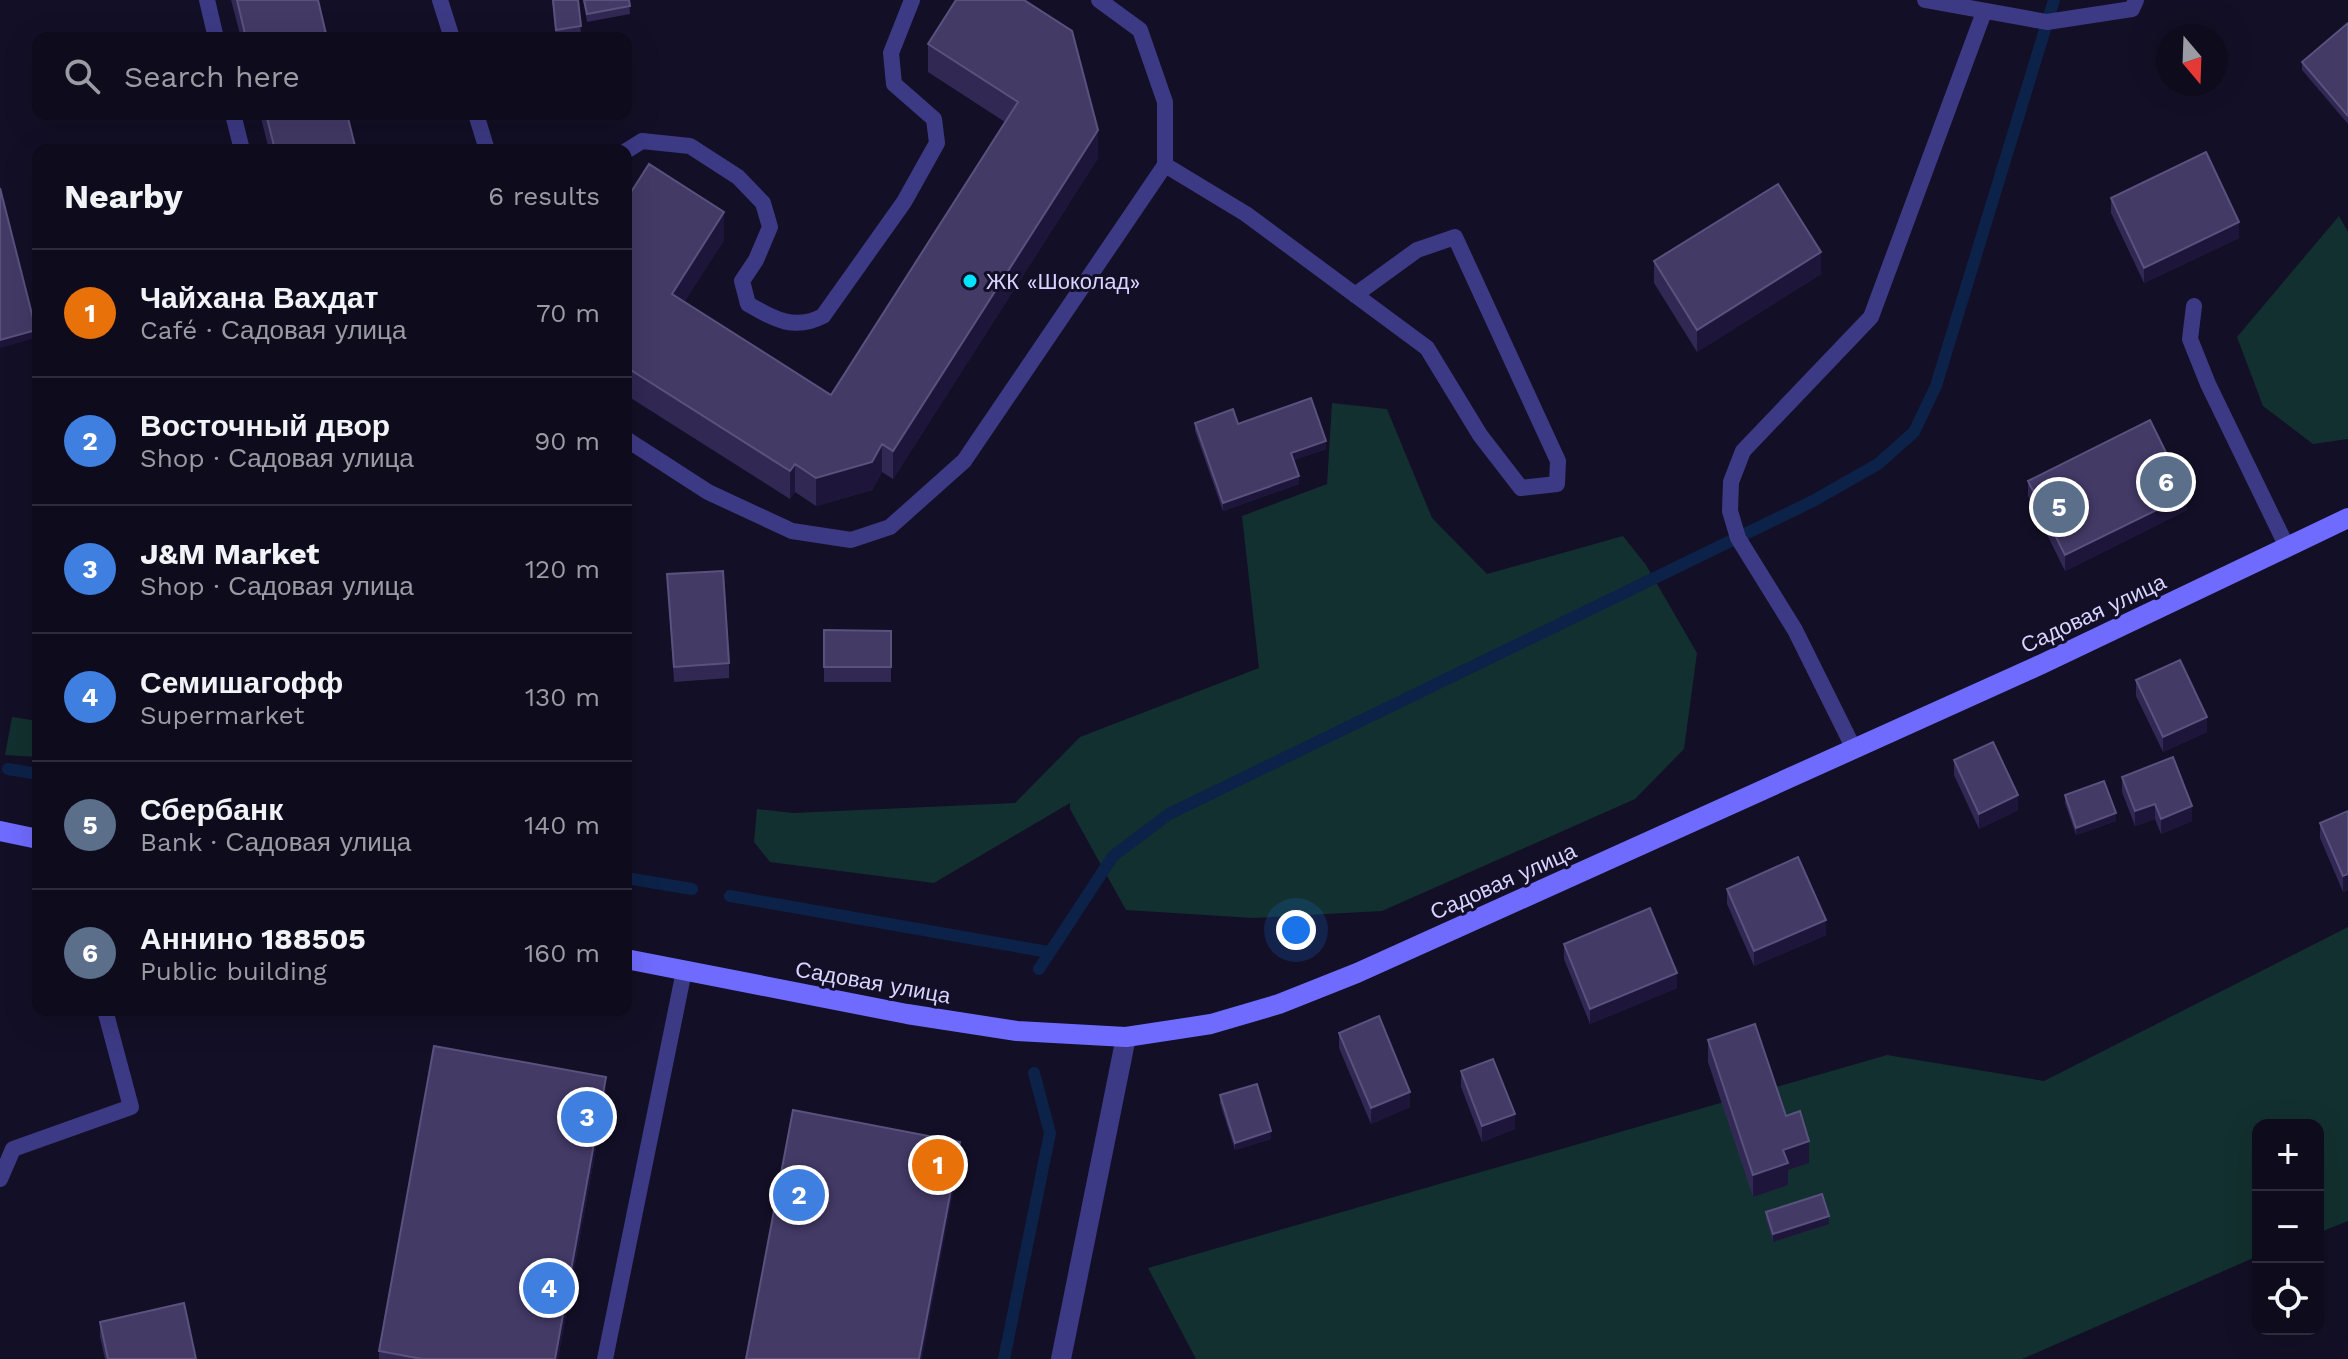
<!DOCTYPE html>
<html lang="en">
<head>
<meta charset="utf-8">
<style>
	body { margin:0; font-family:"Work Sans",sans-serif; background:#1c1929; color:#f1f3f6 }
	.controls { position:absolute; right:24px; bottom:24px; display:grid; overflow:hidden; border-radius:16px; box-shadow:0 8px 32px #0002 }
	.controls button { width:72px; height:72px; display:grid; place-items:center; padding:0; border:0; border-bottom:2px solid #2e2b3b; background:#0e0b1c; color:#f1f3f6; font:40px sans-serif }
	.compass { position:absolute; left:2156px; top:24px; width:72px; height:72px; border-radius:50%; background:#0e0b1c; box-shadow:0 8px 32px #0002; rotate:161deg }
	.you { position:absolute; left:1296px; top:930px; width:28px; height:28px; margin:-20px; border:6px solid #fff; border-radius:50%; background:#1a73e8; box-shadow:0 0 0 12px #1a73e833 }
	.badge { display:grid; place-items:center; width:52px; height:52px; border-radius:50%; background:#db2777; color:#fff; font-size:26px; font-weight:700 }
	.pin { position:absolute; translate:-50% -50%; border:4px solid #fff; box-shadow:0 2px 8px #0006 }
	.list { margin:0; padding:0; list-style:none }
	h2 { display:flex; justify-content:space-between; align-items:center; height:104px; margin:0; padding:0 32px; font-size:34px }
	h2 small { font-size:26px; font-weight:400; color:#9b9ba3 }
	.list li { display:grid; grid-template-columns:52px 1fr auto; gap:24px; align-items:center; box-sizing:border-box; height:128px; padding:0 32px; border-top:2px solid #2e2b3b }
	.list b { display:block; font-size:30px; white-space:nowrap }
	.list p { margin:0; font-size:26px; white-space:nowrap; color:#9b9ba3 }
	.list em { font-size:26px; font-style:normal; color:#9b9ba3 }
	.icon { flex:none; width:44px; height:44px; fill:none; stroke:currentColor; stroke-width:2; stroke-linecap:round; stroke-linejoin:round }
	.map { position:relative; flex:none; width:2348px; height:1359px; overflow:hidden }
	.search { position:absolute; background:#0e0b1c; box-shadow:0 8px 32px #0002; left:32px; top:32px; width:600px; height:88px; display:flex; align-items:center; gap:20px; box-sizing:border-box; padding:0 28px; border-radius:16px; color:#9b9ba3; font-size:30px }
	.panel { position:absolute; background:#0e0b1c; box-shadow:0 8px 32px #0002; left:32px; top:144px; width:600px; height:872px; border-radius:16px }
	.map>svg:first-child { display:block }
	.green { fill:#12302f }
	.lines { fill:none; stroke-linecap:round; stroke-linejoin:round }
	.stream { stroke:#0c2248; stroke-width:12 }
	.lane { stroke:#3d3a85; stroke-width:16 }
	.street { stroke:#3d3a85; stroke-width:20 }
	.secondary { stroke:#6f6bff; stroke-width:20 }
	.wall { fill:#312854 }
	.shaded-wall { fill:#1d163a }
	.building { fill:#433a66; stroke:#5a527e; stroke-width:2 }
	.poi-dot { fill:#00e5ff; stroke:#130f26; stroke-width:3 }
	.labels { text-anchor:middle; stroke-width:6; stroke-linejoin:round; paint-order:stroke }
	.poi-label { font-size:22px; fill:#d9d4ff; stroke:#130f26; text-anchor:start }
	.street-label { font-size:22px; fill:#d9d4ff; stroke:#130f26 }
</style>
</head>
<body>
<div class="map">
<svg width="2348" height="1359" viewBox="0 0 2348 1359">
	<rect width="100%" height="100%" fill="#130f26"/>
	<path class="green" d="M2339,216L2348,232V439L2313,444L2263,406L2237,337Z
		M1332,403L1387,409L1432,518L1487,574L1623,536L1646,565L1697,653L1684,749L1635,799L1382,911L1253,918L1126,910L1070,809V803L934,883L770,862L754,842L757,809L793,813L1015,803L1080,737L1259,668L1242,516L1327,484Z
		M12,717L38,721V757L5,755Z
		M2348,927V1221L2318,1233V1125H2258V1256L2022,1359H1196L1148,1268L1887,1055L2044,1081Z"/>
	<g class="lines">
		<path class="stream" d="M8,769L38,774
			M626,878L692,889
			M730,896L1048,952
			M1039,969L1113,856L1169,814L1813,501L1878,464L1914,432L1936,386L2054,0
			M1004,1359L1050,1133L1034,1073"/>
		<path class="lane" d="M207,0L216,38
			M440,0L452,38
			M1925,0L2047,22L2132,9L2136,0
			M233,114L242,150
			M476,114L487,150
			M626,151L642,141L690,146L738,177L763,203L770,227L756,260L742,281L748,304C774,319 794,331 823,316L904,202L937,143L934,119L894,84L891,53L912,0
			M1165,165L1246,214L1427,348L1480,435L1521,488L1557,484L1558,461L1455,237L1417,250L1355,295
			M2194,306L2190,339L2208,384L2287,547
			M626,439L708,492L792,531L851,540L890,527L964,461L1165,165V102L1140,30L1099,0
			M1854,749L1795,630L1738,538L1730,511L1731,482L1743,451L1871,317L1984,12
			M0,1179L13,1149L131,1107L105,1010
			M605,1359L684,971"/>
		<path class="street" d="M1061,1359L1126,1037"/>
		<path class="secondary" d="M0,831L38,839
			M626,959L907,1014L1017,1031L1126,1037L1211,1024L1279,1004L1357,973L2042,664L2348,518"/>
	</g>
	<path class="wall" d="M231,0H318L327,38H241Z
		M552,0H578L581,34L556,38Z
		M583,0H629L630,14L587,22Z
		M956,0L1098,158L893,479L882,472L872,490L816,506L795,492L790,499L626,395V200L724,240L684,302L831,395L1005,122L928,72V44Z
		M2348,23V124L2302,70V62Z
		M260,114H347L356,150H269Z
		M2111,198L2239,238L2144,283L2111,213Z
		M1654,261L1821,274L1697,352L1654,283Z
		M1195,423L1326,449L1294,460L1299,484L1223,511L1195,431Z
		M2028,481L2187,510L2065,571L2028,496Z
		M667,574L729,663V678L674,682Z
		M824,630L891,631V682H824Z
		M2136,680L2207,732L2163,752L2136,696Z
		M1954,760L2018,810L1979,829L1954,775Z
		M2122,777L2192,821L2161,834L2155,819L2135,826L2122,792Z
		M2065,795L2116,821L2076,835L2065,803Z
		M2348,811V890L2343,892L2320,838V823Z
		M1727,889L1826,935L1754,966L1727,904Z
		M1564,944L1677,988L1590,1024L1564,959Z
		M1339,1033L1410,1107L1371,1124L1339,1048Z
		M1708,1040L1786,1116L1809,1163L1788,1170V1185L1753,1197L1708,1062Z
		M1461,1071L1515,1129L1482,1142L1461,1087Z
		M606,1092L558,1359H379V1351Z
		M1220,1095L1271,1139L1235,1150L1220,1103Z
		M1766,1212L1829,1224L1773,1242L1766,1220Z
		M100,1322L196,1359H105L100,1337Z"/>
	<path class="shaded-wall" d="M1098,130V158L893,479V451Z
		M724,212V240L672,322V294Z
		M2239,222V238L2144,283V268Z
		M1821,252V274L1697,352V330Z
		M36,330V338L0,348V340Z
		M1326,441V449L1291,461V453Z
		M882,444V472L872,490L816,506V478Z
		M795,464V492L790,499V471Z
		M1299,476V484L1223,511V503Z
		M2187,495V510L2065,571V555Z
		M2207,717V732L2163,752V737Z
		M2018,795V810L1979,829V814Z
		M2155,804V819L2135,826V811Z
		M2192,806V821L2161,834V819Z
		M2116,813V821L2076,835V828Z
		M2348,874V890L2343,892V876Z
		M1826,920V935L1754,966V951Z
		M1677,973V988L1590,1024V1009Z
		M606,1077V1092L558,1359H555Z
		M1410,1092V1107L1371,1124V1108Z
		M1515,1114V1129L1482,1142V1126Z
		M1271,1131V1139L1235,1150V1143Z
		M1809,1141V1163L1788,1170V1185L1753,1197V1175L1783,1150Z
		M960,1142V1157L922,1359H919Z
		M1829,1216V1224L1773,1242V1234Z"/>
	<path class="building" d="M237,0H318L327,38H246Z
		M553,0H578L581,26L556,30Z
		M584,0H629L630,6L587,14Z
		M956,0H1024L1072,31L1098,130L893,451L882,444L872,462L816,478L795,464L790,471L626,367V200L649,164L724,212L672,294L831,395L1018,102L928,44Z
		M2348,23V116L2302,62Z
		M266,114H347L356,150H275Z
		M2206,152L2239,222L2144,268L2111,198Z
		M1778,184L1821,252L1697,330L1654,261Z
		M0,188L36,330L0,340Z
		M1311,398L1326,441L1291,453L1299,476L1223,503L1195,423L1233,409L1238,424Z
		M2150,420L2187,495L2065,555L2028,481Z
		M723,571L729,663L674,667L667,574Z
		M824,630L891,631V667H824Z
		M2180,660L2207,717L2163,737L2136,680Z
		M1993,742L2018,795L1979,814L1954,760Z
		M2173,757L2192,806L2161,819L2155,804L2135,811L2122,777Z
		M2104,781L2116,813L2076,828L2065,795Z
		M2348,811V874L2343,876L2320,823Z
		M1798,857L1826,920L1754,951L1727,889Z
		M1650,908L1677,973L1590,1009L1564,944Z
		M1379,1016L1410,1092L1371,1108L1339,1033Z
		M1755,1024L1786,1116L1800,1111L1809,1141L1783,1150L1788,1163L1753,1175L1708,1040Z
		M434,1046L606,1077L555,1359H422L379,1351Z
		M1493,1059L1515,1114L1482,1126L1461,1071Z
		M1257,1084L1271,1131L1235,1143L1220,1095Z
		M793,1110L960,1142L919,1359H746Z
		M1822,1194L1829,1216L1773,1234L1766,1212Z
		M184,1303L196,1359H108L100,1322Z"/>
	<circle class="poi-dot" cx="970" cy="281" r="8"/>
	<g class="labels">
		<g class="poi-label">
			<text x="986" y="289">ЖК «Шоколад»</text>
		</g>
		<g class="street-label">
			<text transform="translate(2093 613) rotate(-25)" y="8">Садовая улица</text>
			<text transform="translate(1503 881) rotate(-24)" y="8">Садовая улица</text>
			<text transform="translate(873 982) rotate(10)" y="8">Садовая улица</text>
		</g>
	</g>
</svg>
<div class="controls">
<button>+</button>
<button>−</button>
<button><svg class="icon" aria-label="locate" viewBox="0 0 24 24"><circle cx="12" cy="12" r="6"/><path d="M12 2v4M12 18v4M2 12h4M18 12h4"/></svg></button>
</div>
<svg class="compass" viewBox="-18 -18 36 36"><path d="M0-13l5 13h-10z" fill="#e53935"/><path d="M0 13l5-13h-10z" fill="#9b9ba3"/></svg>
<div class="you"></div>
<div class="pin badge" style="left:938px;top:1165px;background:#e8710a">1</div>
<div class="pin badge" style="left:799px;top:1195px;background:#3f7fe0">2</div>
<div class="pin badge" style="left:587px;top:1117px;background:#3f7fe0">3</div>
<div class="pin badge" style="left:549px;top:1288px;background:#3f7fe0">4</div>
<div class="pin badge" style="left:2059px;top:507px;background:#5c6f8a">5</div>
<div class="pin badge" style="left:2166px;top:482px;background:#5c6f8a">6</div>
<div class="search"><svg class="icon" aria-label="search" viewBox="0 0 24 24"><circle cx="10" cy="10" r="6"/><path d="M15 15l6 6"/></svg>Search here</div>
<section class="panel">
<h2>Nearby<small>6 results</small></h2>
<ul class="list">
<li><span class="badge" style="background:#e8710a">1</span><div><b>Чайхана Вахдат</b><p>Café · Садовая улица</p></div><em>70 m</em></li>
<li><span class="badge" style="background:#3f7fe0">2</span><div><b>Восточный двор</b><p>Shop · Садовая улица</p></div><em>90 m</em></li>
<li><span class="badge" style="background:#3f7fe0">3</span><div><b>J&amp;M Market</b><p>Shop · Садовая улица</p></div><em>120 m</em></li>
<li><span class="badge" style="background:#3f7fe0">4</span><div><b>Семишагофф</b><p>Supermarket</p></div><em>130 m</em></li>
<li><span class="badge" style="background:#5c6f8a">5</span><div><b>Сбербанк</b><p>Bank · Садовая улица</p></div><em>140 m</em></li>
<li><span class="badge" style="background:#5c6f8a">6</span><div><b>Аннино 188505</b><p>Public building</p></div><em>160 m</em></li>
</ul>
</section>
</div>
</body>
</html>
